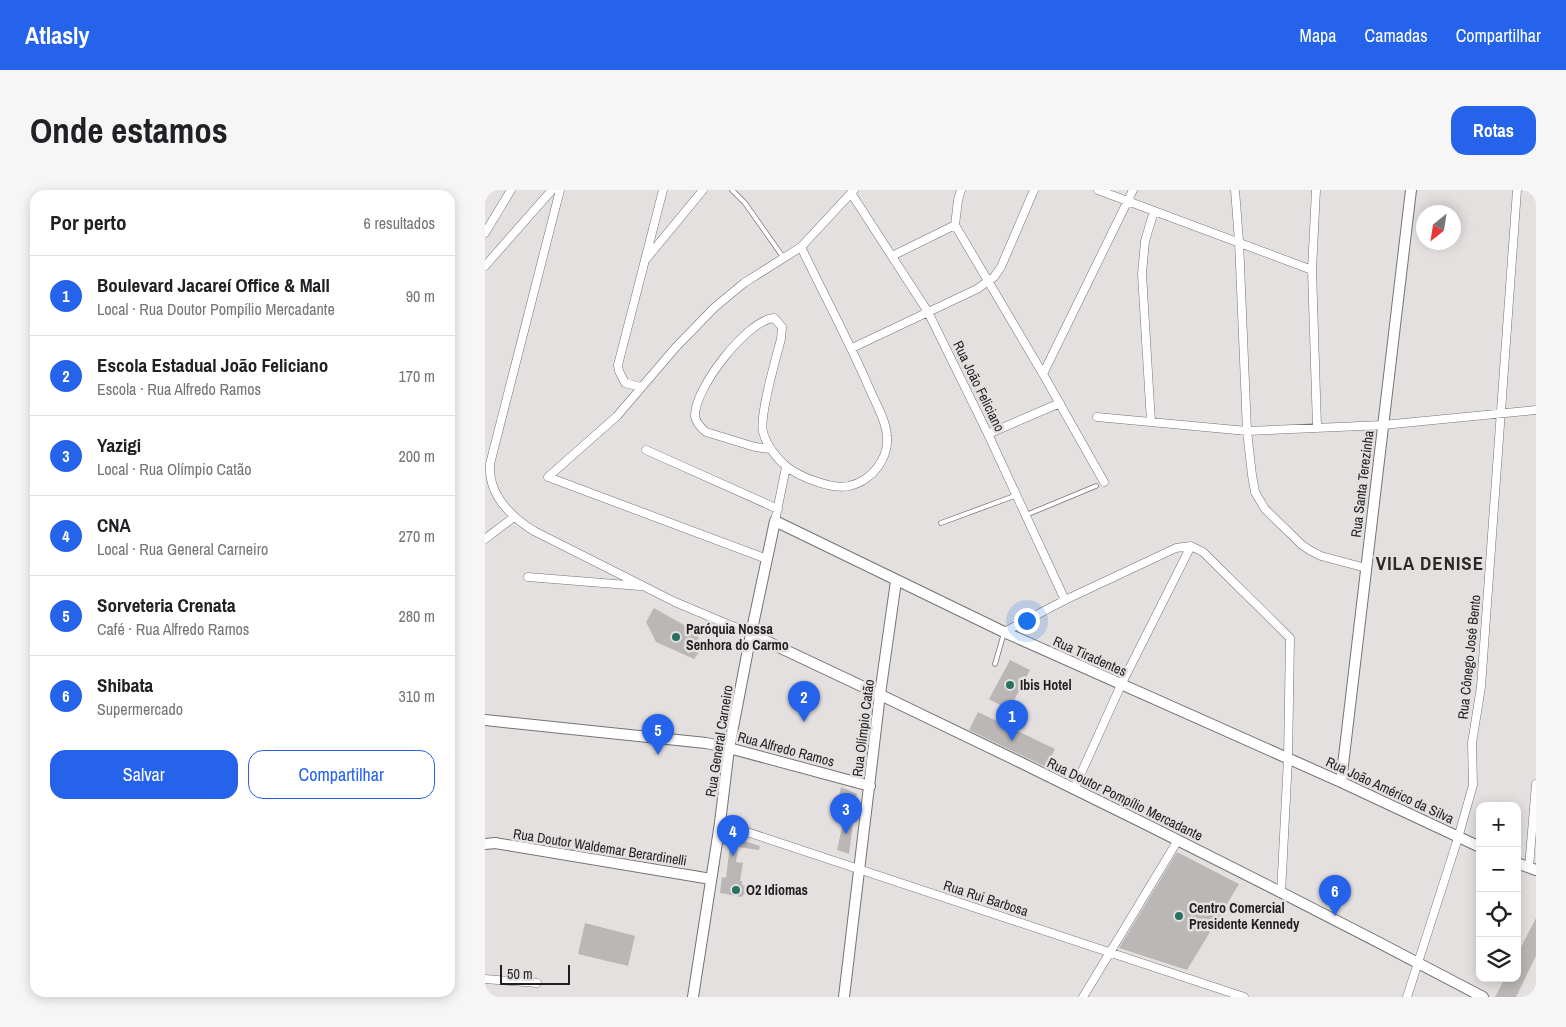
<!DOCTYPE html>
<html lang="pt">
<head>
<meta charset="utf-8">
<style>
	body { margin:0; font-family:"Archivo Narrow",sans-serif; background:#f6f6f6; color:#202124 }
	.controls { position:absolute; right:15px; bottom:15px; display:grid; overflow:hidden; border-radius:10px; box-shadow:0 2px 12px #0003 }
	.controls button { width:45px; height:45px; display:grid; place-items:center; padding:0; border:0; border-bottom:1px solid #e0e0e0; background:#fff; color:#202124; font:25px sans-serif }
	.compass { position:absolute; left:931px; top:15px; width:45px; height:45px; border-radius:50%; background:#fff; box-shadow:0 2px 12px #0003; rotate:210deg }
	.scale { position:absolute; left:15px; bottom:12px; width:70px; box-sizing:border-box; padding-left:5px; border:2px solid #201f1f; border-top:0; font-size:14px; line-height:18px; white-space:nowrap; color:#201f1f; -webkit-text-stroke:4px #e4e0df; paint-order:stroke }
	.you { position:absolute; left:541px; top:430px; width:18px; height:18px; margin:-12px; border:4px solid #fff; border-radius:50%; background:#1a73e8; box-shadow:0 0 0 8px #1a73e833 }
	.badge { display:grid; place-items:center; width:32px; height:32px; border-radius:50%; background:#2563eb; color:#fff; font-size:16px; font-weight:700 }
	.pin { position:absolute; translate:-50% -41px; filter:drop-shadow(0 1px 2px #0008) }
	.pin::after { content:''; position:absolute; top:26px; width:18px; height:15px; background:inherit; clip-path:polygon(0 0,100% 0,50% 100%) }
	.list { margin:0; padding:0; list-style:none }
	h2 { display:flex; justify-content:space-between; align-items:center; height:65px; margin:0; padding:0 20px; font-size:21px }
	h2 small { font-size:16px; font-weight:400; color:#757577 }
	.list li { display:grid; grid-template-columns:32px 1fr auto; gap:15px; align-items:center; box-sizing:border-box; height:80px; padding:0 20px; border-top:1px solid #e0e0e0 }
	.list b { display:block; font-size:19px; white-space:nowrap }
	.list p { margin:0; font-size:16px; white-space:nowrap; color:#757577 }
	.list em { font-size:16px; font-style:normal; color:#757577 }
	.actions { display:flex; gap:10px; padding:15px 20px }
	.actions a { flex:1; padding:11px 0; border:1px solid #2563eb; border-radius:15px; text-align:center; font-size:18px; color:#2563eb }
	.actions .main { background:#2563eb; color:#fff }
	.icon { flex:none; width:28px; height:28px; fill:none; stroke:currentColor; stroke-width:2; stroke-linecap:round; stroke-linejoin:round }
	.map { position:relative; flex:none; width:1051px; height:807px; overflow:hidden; border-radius:15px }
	header { display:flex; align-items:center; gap:30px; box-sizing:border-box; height:70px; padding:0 25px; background:#2563eb; color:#fff }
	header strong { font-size:24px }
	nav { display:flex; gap:28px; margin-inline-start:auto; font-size:18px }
	.intro { display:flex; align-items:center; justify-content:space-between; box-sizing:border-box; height:120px; padding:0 30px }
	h1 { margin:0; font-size:35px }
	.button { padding:12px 22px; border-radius:15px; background:#2563eb; color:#fff; font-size:18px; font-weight:700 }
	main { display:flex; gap:30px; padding:0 30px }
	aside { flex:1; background:#fff; border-radius:15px; box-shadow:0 2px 12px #0003 }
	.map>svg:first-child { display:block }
	.building { fill:#bab7b6 }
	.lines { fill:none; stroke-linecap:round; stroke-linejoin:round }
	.lane-casing { stroke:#767372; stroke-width:5.5 }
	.street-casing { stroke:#767372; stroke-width:9 }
	.secondary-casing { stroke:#767372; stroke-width:12 }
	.lane { stroke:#fff; stroke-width:4 }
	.street { stroke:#fff; stroke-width:8 }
	.secondary { stroke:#fff; stroke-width:10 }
	.poi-dot { fill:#2b7063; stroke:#e4e0df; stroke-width:2 }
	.labels { text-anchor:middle; stroke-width:5; stroke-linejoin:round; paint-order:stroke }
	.street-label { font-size:14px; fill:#201f1f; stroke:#e4e0df }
	.poi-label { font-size:14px; font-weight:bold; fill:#201f1f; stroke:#e4e0df; text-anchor:start }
	.district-label { font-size:19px; font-weight:bold; letter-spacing:1px; fill:#2c2928; stroke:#e4e0df }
</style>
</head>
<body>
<header>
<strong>Atlasly</strong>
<nav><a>Mapa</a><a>Camadas</a><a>Compartilhar</a></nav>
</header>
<div class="intro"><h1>Onde estamos</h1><a class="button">Rotas</a></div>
<main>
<aside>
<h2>Por perto<small>6 resultados</small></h2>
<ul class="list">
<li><span class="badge">1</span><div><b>Boulevard Jacareí Office &amp; Mall</b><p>Local · Rua Doutor Pompílio Mercadante</p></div><em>90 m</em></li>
<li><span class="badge">2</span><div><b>Escola Estadual João Feliciano</b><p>Escola · Rua Alfredo Ramos</p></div><em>170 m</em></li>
<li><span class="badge">3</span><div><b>Yazigi</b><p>Local · Rua Olímpio Catão</p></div><em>200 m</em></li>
<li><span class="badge">4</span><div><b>CNA</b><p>Local · Rua General Carneiro</p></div><em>270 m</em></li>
<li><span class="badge">5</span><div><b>Sorveteria Crenata</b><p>Café · Rua Alfredo Ramos</p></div><em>280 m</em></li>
<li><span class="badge">6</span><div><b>Shibata</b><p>Supermercado</p></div><em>310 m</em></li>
</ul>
<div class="actions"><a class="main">Salvar</a><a>Compartilhar</a></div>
</aside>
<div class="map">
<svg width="1051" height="807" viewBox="0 0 1051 807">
	<rect width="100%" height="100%" fill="#e4e0df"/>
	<path class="building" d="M169,418L213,443L214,462L209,469L171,452L161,432Z
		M525,470L545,480L524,520L504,509Z
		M493,522L570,559L561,577L484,540Z
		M356,597L372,604L364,664L352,660L359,628L350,625Z
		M246,647L275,656L274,660L253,657L251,672L258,673L255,691H257V695L265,697L266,704H259L257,707L235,703L237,687L241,688Z
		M692,662L754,694L702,780L634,758Z
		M1051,728V766L1031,807H1010L1020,788H1032V765Z
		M100,733L150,746L143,776L93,764Z"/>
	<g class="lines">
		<g class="lane-casing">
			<path id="lane" d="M247,0L260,13L298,67
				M541,325L611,296
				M456,333L532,305
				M510,474L519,443"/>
		</g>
		<g class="street-casing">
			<path id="street" d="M75,0L5,274C3,304 25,326 49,341L190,412L266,444
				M476,0L473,10L470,35L558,184L619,292
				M613,0L827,80
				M750,0L754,51L762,241L767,285L770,302L780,319L817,355L826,361L836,366L881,378
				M831,0L827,80L832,237
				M366,3L443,122L503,244L580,410
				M0,43L26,0
				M407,66L470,35
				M162,68L218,0
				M0,76L67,0
				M367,158L492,99L509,87L516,77L549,0
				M558,184L648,0
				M156,197L140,193L134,181L133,175L178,0
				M612,227L762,241L898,235L1051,220
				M666,232L657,84L660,51L669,21
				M503,244L575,213
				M286,259L270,257L221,242C216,238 211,233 210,226C209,199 262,130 289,128L297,137L296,149C291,168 274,226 278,242C281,254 291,268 301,276C314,287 348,300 364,296C375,294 386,286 392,278C399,269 403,257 402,246C401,230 391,214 385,200C364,151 339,105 316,57
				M161,260L293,319
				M290,331L301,277
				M0,349L29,327
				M282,369L63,287L132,226L191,157L230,117L259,93L316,57L369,0
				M43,387L155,396
				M519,442L580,410L691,358L706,356L718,362L805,448L803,569L796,703
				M589,599L636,495L706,356
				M235,633L759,807
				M1044,677L1051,594
				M0,789L52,793
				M598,807L693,650
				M922,807L973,648L988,595L987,553L996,497L1032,0"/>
		</g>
		<g class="secondary-casing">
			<path id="secondary" d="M266,444C513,559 757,680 998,807
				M0,530L221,553L244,558L385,596
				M856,592L926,0
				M0,654L10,653L226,689
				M1032,673L1051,680
				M208,807L235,633L244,558L266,444L290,331L519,442L856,592L995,657
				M359,807L395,504L411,391"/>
		</g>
		<use href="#lane" class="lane"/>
		<use href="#street" class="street"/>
		<use href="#secondary" class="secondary"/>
	</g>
	<g class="poi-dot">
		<circle cx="191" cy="447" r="5"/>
		<circle cx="525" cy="495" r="5"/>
		<circle cx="251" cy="700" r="5"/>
		<circle cx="694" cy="726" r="5"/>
	</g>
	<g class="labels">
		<g class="street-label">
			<text transform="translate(494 196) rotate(64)" y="5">Rua João Feliciano</text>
			<text transform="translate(877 294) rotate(-83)" y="5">Rua Santa Terezinha</text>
			<text transform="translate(605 466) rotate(24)" y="5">Rua Tiradentes</text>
			<text transform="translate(984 467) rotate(-84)" y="5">Rua Cônego José Bento</text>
			<text transform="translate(378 538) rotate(-83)" y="5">Rua Olímpio Catão</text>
			<text transform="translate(234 551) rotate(-81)" y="5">Rua General Carneiro</text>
			<text transform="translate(301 559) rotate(15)" y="5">Rua Alfredo Ramos</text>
			<text transform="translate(905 600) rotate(25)" y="5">Rua João Américo da Silva</text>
			<text transform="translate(640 609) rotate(26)" y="5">Rua Doutor Pompílio Mercadante</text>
			<text transform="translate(115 657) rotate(9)" y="5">Rua Doutor Waldemar Berardinelli</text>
			<text transform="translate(501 708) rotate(18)" y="5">Rua Rui Barbosa</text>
		</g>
		<g class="poi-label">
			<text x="201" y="444">Paróquia Nossa<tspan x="201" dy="16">Senhora do Carmo</tspan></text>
			<text x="535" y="500">Ibis Hotel</text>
			<text x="261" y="705">O2 Idiomas</text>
			<text x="704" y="723">Centro Comercial<tspan x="704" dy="16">Presidente Kennedy</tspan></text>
		</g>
		<g class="district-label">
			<text x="945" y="380">VILA DENISE</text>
		</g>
	</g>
</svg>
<div class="controls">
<button>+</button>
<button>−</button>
<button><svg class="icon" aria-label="locate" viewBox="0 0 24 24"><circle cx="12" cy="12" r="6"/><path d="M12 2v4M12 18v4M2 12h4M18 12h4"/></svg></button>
<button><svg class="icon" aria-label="layers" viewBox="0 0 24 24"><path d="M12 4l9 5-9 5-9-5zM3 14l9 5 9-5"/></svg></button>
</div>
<svg class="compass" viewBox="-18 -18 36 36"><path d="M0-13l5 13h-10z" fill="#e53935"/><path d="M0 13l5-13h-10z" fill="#757577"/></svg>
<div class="scale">50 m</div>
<div class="you"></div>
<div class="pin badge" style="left:527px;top:551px">1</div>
<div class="pin badge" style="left:319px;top:532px">2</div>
<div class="pin badge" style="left:361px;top:644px">3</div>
<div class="pin badge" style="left:248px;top:666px">4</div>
<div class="pin badge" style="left:173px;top:565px">5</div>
<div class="pin badge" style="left:850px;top:726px">6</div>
</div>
</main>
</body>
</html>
